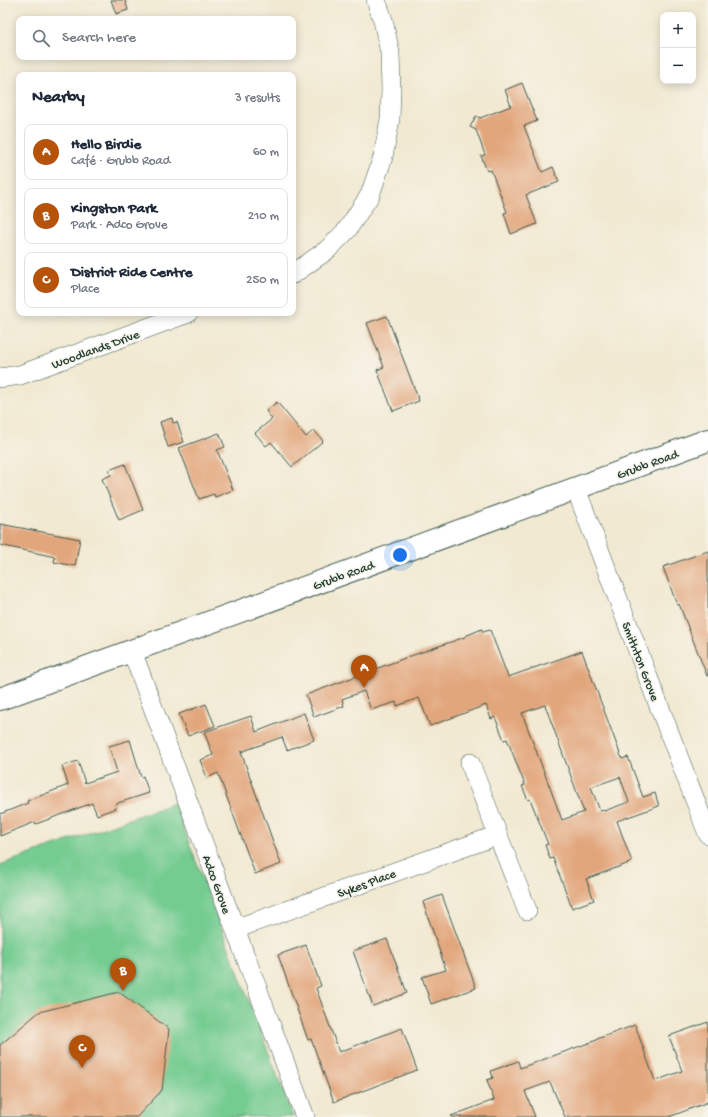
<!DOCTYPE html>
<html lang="en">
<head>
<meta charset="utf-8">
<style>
	body { margin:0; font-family:"Gochi Hand",sans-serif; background:#f2f2f3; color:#1f2937 }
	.controls { position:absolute; right:12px; top:12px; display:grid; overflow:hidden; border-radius:8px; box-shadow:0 2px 10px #0003 }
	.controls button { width:36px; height:36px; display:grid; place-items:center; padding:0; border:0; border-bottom:1px solid #e0e1e3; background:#fff; color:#1f2937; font:20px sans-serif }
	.you { position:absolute; left:400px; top:555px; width:14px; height:14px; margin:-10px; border:3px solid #fff; border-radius:50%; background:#1a73e8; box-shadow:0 0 0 6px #1a73e833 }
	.badge { display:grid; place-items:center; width:26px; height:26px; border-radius:50%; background:#b45309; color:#fff; font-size:13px; font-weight:700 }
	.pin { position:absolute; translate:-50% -33px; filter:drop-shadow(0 1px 2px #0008) }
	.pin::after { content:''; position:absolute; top:21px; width:14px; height:12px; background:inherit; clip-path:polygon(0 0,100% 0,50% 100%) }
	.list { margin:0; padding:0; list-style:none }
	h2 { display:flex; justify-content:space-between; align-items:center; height:52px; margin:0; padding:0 16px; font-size:17px }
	h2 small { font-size:13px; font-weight:400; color:#747a83 }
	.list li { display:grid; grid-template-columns:26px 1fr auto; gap:12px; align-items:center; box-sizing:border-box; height:56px; margin:0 8px 8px; padding:0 8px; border:1px solid #e0e1e3; border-radius:8px }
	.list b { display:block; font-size:15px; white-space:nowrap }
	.list p { margin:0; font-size:13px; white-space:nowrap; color:#747a83 }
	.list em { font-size:13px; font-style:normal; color:#747a83 }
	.icon { flex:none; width:22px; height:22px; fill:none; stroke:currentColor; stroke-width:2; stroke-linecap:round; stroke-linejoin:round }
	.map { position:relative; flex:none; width:708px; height:1117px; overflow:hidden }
	.search { position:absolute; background:#fff; box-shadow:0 2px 10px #0003; left:16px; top:16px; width:280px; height:44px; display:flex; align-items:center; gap:10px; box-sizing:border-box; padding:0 14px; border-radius:8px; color:#747a83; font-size:15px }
	.panel { position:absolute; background:#fff; box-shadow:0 2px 10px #0003; left:16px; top:72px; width:280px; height:244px; border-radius:8px }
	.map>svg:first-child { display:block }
	.green { fill:#75cc91; stroke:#4a8462 }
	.building { fill:#e2a67c; fill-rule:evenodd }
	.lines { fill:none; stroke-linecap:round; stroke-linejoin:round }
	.minor-casing { stroke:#3e574c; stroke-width:20 }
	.secondary-casing { stroke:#3e574c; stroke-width:24 }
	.minor { stroke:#fff; stroke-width:19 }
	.secondary { stroke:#fff; stroke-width:22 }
	.labels { text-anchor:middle; stroke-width:3; stroke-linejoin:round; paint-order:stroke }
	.street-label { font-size:13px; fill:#1f3d34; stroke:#f7f3e8 }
</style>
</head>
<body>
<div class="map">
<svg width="708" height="1117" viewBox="0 0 708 1117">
	<rect width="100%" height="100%" fill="#f7f3e8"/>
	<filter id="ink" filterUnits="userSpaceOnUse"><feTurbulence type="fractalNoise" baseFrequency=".025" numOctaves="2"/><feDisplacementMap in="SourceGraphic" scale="8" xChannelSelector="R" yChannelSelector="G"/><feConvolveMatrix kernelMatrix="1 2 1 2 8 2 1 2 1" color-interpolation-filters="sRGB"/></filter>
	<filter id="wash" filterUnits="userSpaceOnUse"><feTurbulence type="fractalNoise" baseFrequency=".012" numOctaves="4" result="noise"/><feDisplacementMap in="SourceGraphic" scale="16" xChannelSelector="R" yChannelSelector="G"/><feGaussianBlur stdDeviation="0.9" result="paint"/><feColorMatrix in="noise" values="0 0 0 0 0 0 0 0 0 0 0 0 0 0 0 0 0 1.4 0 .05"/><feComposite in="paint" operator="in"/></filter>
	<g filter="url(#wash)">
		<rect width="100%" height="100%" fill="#f1e9d2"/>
		<path class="green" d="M174,803L293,1117H0V865Z"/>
		<g id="blocks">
			<path class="building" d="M111,0H125L128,10L116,14Z
				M522,83L537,121L524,126L542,172L553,167L559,182L526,195L537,224L511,234L504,213L507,212L491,170L487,171L481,156L485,155L476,130L470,127L476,116L480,118L511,106L505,90Z
				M387,316L419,401L393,411L377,370L384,367L367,323Z
				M277,402L306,437L314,430L323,441L292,467L271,442L266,446L255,433L272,419L266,411Z
				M172,418L173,423L177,422L184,442L168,447L160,422Z
				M219,433L225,447L217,450L233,490L215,497L214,494L199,499L179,448Z
				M125,464L143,510L119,520L102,479L111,475L109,470Z
				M0,524L80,539L75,566L54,562L55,557L0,545Z
				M708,551V676H707L679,604L677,605L663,567Z
				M482,629L483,632L490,630L508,677L582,651L622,759L628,757L643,797L655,793L659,806L617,821L632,862L586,879L594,900L572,908L553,858L550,859L545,845L548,844L530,799L528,800L522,786L525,785L507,739L504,740L495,717L491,719L486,705L430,726L419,698L397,706L396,702L371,710L364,691L342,699L344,706L314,717L306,695L405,658L465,637V636ZM545,705L584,812L562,820L522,713ZM620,777L629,802L604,811L603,810L600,811L591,787Z
				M206,704L215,726L188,736L179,714Z
				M304,713L314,740L287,750L282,737L241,752L281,864L255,874L218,773L207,778L200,760L213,755L204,732L251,716L256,732Z
				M130,740L141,777L143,776L149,793L115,804L116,808L97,815L92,803L36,824L35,822L0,836V814L28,803L27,801L68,785L62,766L78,761L85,783L117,772L109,746Z
				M442,895L476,988L431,1004L422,977L446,970L423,902Z
				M387,939L407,993L373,1006L353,951Z
				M306,945L321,986L316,988L339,1052L402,1028L417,1070L334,1102L311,1039L308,1040L278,955Z
				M119,992L169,1029L162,1090L137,1117H0V1045L39,1012Z
				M708,1022V1102L669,1117H565L550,1082L525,1091L535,1117H452L451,1116L494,1100L487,1080L493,1078L491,1071L518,1061L520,1068L597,1040V1039L635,1025L655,1081L682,1071L669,1036Z"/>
		</g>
	</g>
	<g filter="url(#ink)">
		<use href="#blocks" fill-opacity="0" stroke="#3e574c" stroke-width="1"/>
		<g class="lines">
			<g class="minor-casing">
				<path id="minor" d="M293,274L327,250L347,230L370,195L383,157L390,119L391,89L390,53L383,20L376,0
					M0,378L20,375L188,313
					M576,489L708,834
					M132,651L305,1117
					M470,763L527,910
					M235,929L498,835"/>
			</g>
			<g class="secondary-casing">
				<path id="secondary" d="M0,699L708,440"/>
			</g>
			<use href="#minor" class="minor"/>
			<use href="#secondary" class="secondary"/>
		</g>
	</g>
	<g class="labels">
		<g class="street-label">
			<text transform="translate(95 348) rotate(-20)" y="5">Woodlands Drive</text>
			<text transform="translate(647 463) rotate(-20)" y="5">Grubb Road</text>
			<text transform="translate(343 574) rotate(-20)" y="5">Grubb Road</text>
			<text transform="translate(642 661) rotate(69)" y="5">Smithton Grove</text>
			<text transform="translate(366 882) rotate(-20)" y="5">Sykes Place</text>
			<text transform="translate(218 884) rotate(70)" y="5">Adco Grove</text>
		</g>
	</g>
</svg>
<div class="controls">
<button>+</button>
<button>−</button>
</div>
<div class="you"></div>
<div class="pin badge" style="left:364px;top:688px">A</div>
<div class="pin badge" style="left:123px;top:991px">B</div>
<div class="pin badge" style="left:82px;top:1068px">C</div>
<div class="search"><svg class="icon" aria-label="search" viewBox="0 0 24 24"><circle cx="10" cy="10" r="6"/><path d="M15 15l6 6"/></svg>Search here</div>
<section class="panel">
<h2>Nearby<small>3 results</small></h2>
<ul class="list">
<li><span class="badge">A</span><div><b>Hello Birdie</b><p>Café · Grubb Road</p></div><em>60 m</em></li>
<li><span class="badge">B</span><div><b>Kingston Park</b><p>Park · Adco Grove</p></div><em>210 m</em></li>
<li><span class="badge">C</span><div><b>District Ride Centre</b><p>Place</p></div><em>250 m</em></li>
</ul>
</section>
</div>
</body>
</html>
